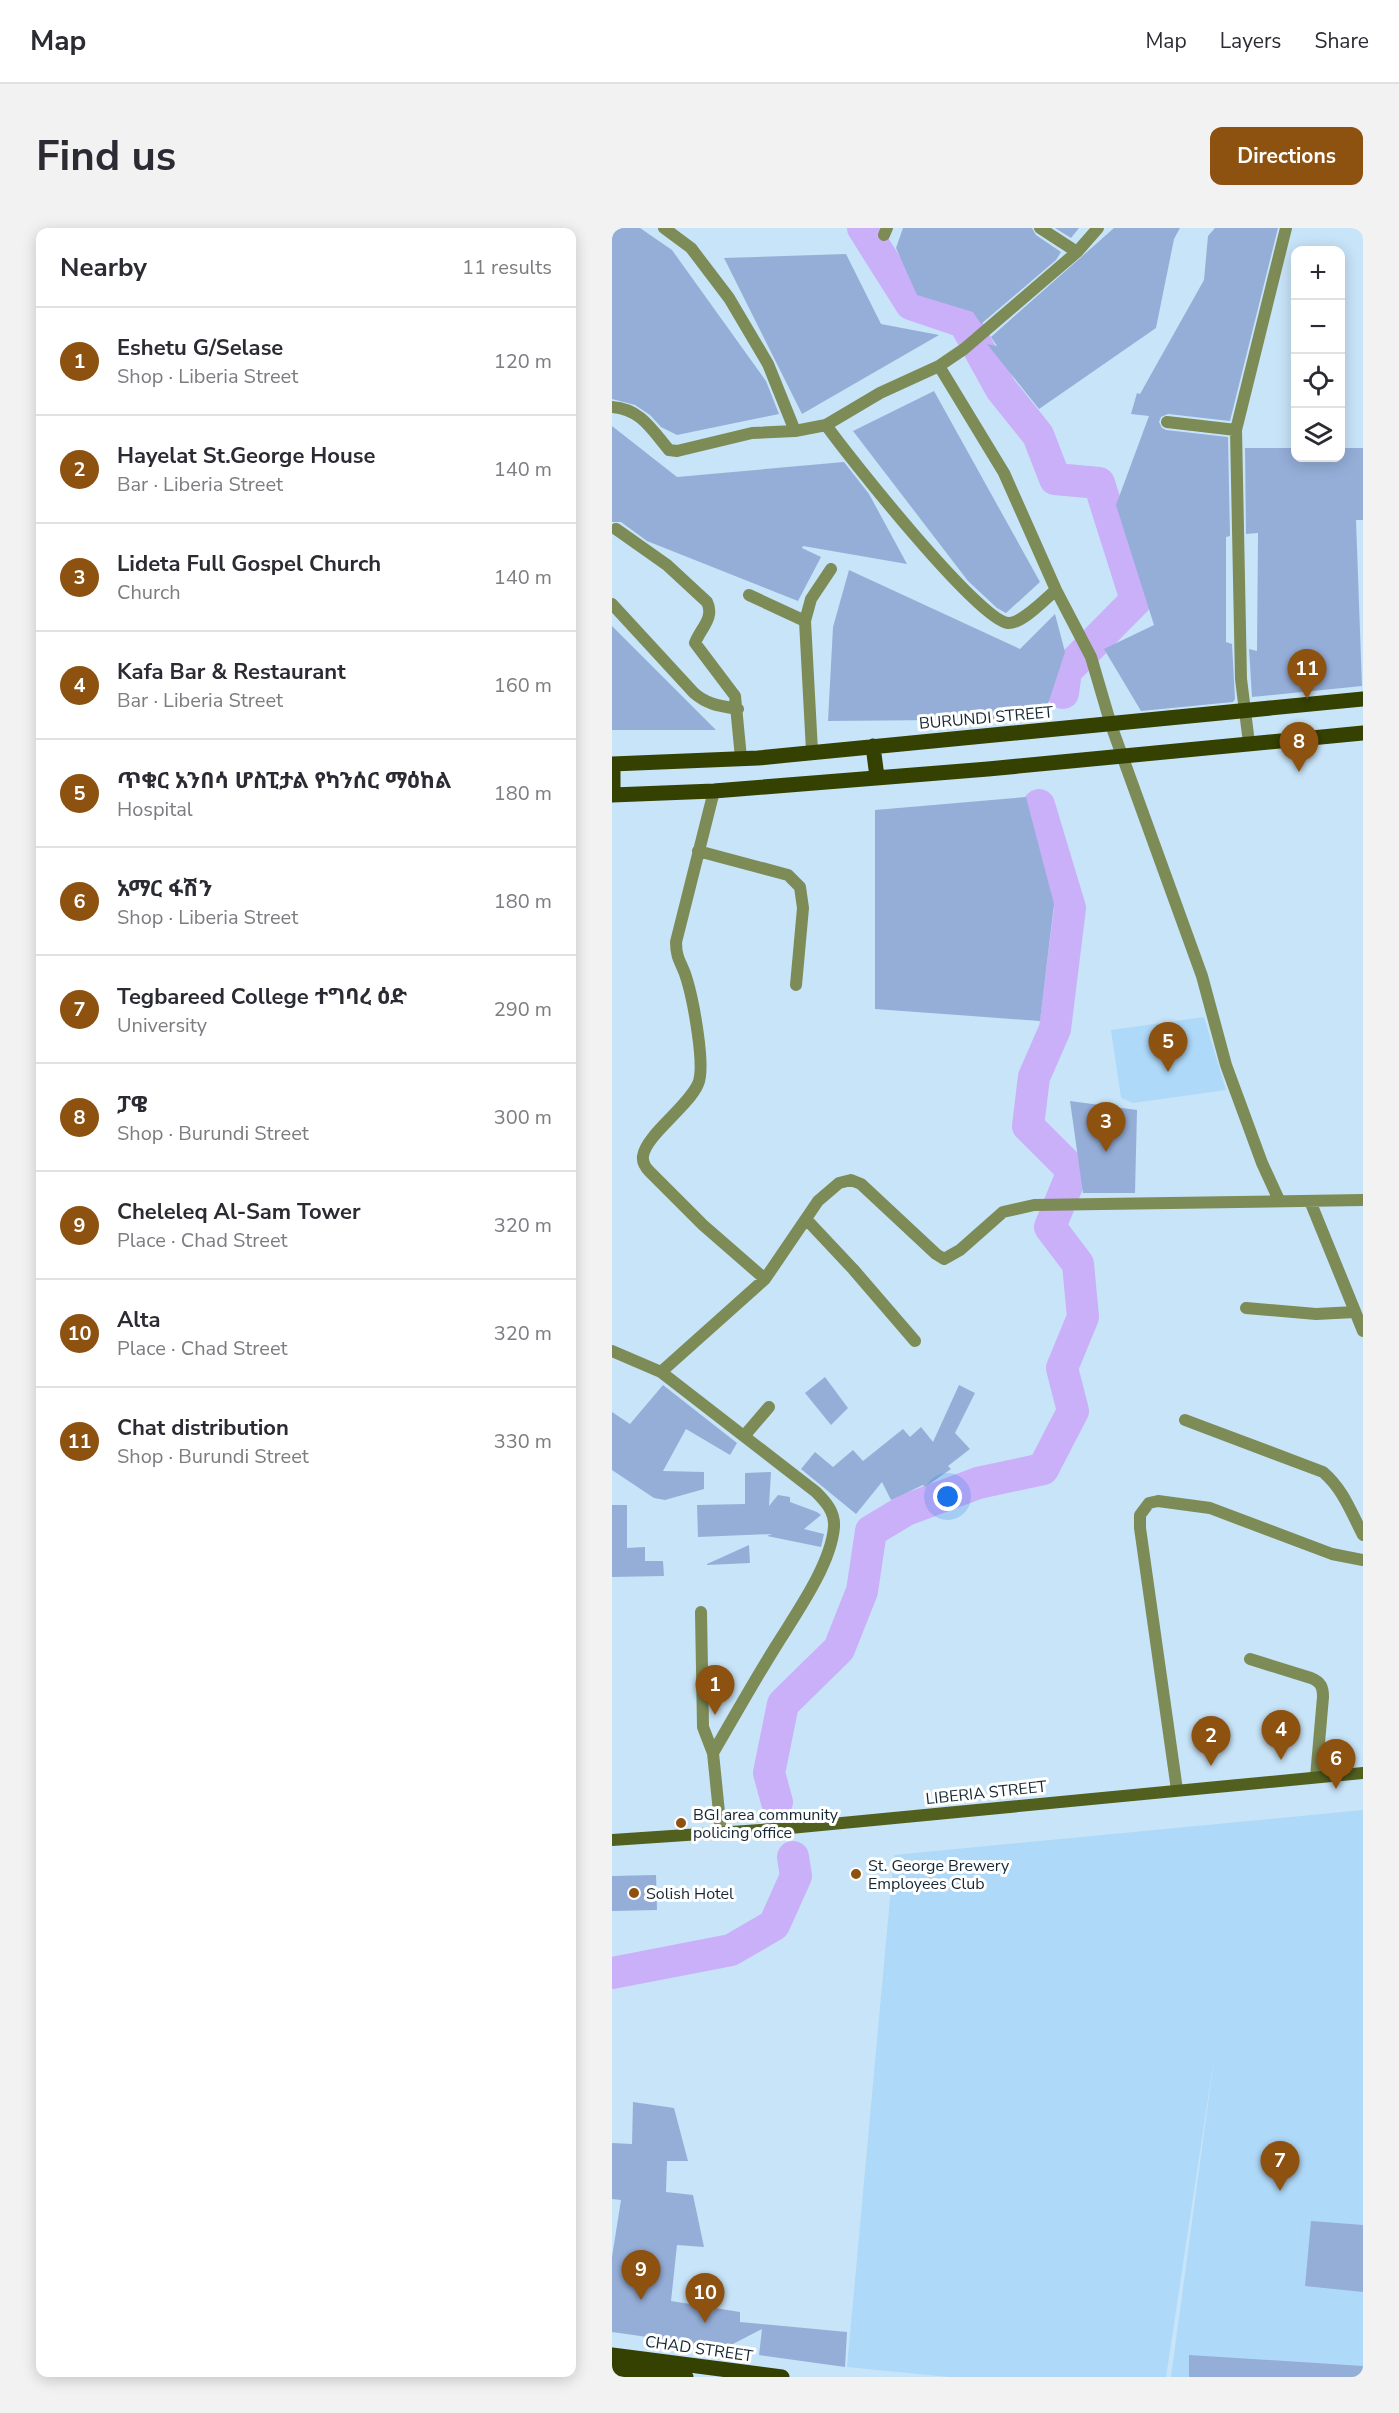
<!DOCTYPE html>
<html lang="en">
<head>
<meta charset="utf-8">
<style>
	body { margin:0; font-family:"Nunito Sans","Noto Sans Ethiopic",sans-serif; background:#f2f2f3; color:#2b2b33 }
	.controls { position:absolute; right:18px; top:18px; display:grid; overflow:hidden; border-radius:12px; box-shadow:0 3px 15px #0003 }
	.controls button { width:54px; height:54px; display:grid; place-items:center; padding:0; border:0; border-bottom:2px solid #e1e1e2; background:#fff; color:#2b2b33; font:30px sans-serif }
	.you { position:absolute; left:336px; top:1269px; width:21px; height:21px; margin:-15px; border:4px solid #fff; border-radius:50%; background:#1a73e8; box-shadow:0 0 0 9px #1a73e833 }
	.badge { display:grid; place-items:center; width:39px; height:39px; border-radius:50%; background:#8d5110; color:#fff; font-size:20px; font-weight:700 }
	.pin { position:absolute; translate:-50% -50px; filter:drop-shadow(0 2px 3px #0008) }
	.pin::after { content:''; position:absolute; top:32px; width:21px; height:18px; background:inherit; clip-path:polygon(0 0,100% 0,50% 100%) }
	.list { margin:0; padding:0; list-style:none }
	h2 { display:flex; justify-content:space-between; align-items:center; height:78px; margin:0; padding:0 24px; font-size:26px }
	h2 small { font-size:20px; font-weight:400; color:#7c7c81 }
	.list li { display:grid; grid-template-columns:39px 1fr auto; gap:18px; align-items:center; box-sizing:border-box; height:108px; padding:0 24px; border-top:2px solid #e1e1e2 }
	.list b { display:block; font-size:22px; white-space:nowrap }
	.list p { margin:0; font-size:20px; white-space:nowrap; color:#7c7c81 }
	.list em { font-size:20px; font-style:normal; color:#7c7c81 }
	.icon { flex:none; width:33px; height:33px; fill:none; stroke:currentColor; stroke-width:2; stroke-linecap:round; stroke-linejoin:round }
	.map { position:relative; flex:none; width:751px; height:2149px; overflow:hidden; border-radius:12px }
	header { display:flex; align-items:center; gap:36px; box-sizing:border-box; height:84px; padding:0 30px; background:#fff; border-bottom:2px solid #e1e1e2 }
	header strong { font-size:28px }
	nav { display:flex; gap:33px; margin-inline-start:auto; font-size:21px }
	.intro { display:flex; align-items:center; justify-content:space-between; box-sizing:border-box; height:144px; padding:0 36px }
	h1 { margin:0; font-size:42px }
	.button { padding:15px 27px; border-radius:12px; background:#8d5110; color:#fff; font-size:21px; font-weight:700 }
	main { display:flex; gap:36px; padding:0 36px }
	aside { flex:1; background:#fff; border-radius:12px; box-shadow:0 3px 15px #0003 }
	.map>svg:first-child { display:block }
	.built { fill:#afd9f8 }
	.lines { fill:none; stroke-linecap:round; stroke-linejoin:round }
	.river { stroke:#caaff9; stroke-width:32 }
	.building { fill:#95aed8 }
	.street { stroke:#7d8b57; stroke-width:12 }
	.secondary { stroke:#52601f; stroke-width:12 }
	.primary { stroke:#354100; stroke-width:15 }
	.poi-dot { fill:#8d5110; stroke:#fff; stroke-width:2 }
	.labels { text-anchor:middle; stroke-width:6; stroke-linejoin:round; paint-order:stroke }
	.street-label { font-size:16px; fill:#152733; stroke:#fff }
	.poi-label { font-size:16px; fill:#152733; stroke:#fff; text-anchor:start }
</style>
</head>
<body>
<header>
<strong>Map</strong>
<nav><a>Map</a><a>Layers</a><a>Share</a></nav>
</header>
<div class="intro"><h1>Find us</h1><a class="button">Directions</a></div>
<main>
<aside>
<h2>Nearby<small>11 results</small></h2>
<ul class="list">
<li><span class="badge">1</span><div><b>Eshetu G/Selase</b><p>Shop · Liberia Street</p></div><em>120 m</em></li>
<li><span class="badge">2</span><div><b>Hayelat St.George House</b><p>Bar · Liberia Street</p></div><em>140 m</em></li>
<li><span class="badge">3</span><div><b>Lideta Full Gospel Church</b><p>Church</p></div><em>140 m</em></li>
<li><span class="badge">4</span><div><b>Kafa Bar &amp; Restaurant</b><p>Bar · Liberia Street</p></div><em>160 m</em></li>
<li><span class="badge">5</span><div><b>ጥቁር አንበሳ ሆስፒታል የካንሰር ማዕከል</b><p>Hospital</p></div><em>180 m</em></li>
<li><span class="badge">6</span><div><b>አማር ፋሽን</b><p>Shop · Liberia Street</p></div><em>180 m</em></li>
<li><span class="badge">7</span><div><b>Tegbareed College ተግባረ ዕድ</b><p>University</p></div><em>290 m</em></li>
<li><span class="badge">8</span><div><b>ፓዌ</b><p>Shop · Burundi Street</p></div><em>300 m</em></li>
<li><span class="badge">9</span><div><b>Cheleleq Al-Sam Tower</b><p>Place · Chad Street</p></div><em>320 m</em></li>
<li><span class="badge">10</span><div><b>Alta</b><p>Place · Chad Street</p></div><em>320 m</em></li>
<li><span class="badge">11</span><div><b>Chat distribution</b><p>Shop · Burundi Street</p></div><em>330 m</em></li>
</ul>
</aside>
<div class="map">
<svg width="751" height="2149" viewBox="0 0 751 2149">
	<rect width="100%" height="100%" fill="#c8e4f8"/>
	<path class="built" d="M592,789L614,862L521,875L509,870L499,802Z
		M751,1582V2149H559L603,1824L554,2149H337L235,2139L282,1627Z"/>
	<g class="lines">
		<path class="river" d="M251,0L299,76L352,94L389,161L426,207L443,251L487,255L524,372L454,443L451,465
			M165,1574L157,1545L171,1476L227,1421L250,1363L259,1303L294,1282L366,1255L431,1241L461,1183L450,1140L471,1089L466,1036L438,999L461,943L416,898L422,849L443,801L458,680L427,577
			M0,1745L119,1722L162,1697L184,1648L181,1629"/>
	</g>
	<path class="building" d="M0,0H28L60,22L154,153L167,186L65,207L49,199L38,187L23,177L0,171Z
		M291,0H420L424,7L449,24L444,32L369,96L361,84L305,67L284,20Z
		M443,0H467L459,10Z
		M502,0H568L562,11L544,100L427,181L375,116L385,118L379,109Z
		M603,0H666L618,193L556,186L549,189L547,194L550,200L554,202L616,209L618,308L614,309V414L620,416L623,471L621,474L529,483L492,421L542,397L504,277L537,188L519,186L525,165L528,166L592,52L596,8Z
		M234,26L269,96L327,107L190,186L112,30Z
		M322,163L428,354L394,385L385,380L356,353L241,203Z
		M0,198L65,249L232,234L257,266L295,336L191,318L190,320L209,329L186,373L35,313L9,294H0Z
		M633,220H684V230H729V220H751V292H744L750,458L640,469L637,421L645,423L646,305L634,306Z
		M237,342L408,421L443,386L453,424L431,491L216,493L221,399Z
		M0,398L104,502H0Z
		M414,569L442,676L428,793L263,781V582Z
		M458,873L525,882L523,965H471Z
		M213,1149L236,1180L219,1197L193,1165Z
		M51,1157L125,1215L118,1227L74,1201L51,1243L92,1244V1261L53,1272L42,1270L0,1242V1184L18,1196Z
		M347,1157L363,1165L343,1205L358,1221L336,1238L339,1241L313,1259L311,1257L279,1272L270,1254L244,1286L189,1241L203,1224L221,1239L241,1222L251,1233L291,1201L298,1209L309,1199L321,1214Z
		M159,1244L157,1278L166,1267L178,1269V1274L205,1284L209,1287L192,1301L212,1306L209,1319L155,1308L160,1306L86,1309L85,1277L133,1276V1245Z
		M0,1277H15V1320L33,1319V1333H51L52,1348L0,1349Z
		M137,1317L138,1335L95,1337V1336Z
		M44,1647L45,1682L0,1683V1648Z
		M21,1874L62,1880L76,1933H55L54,1964L81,1967L92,2019L65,2017L59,2073L128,2084V2094L235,2104L233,2139L147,2127L150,2101L113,2120L0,2104V2029L9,1972L0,1971V1915L20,1916Z
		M699,1993L751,1997V2064L693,2058Z
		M577,2127L751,2138V2149H577Z"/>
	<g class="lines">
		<path class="street" d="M52,0L79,20L117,70L156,136L183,203
			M428,0L465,24
			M272,7L275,0
			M327,138L392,245L444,362L479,429L499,497L590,748L614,837L650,935L667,972
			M0,179C29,181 40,202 57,222L65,223L140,205L183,203L214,197L268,165L327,138L352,121L465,24L486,0
			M555,194L624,202
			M214,197C236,228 367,393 396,395C410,396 433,371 444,362
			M4,301L55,337L95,374C103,390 88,401 83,415L123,468L129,530
			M137,367L193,393
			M0,376L82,465C96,477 108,478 126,481
			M637,515L629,451L624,202L674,0
			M200,523L193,393L199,371L219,341
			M102,563L64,714C64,733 71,736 75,752C81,772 94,839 86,856C76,879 34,907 31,928C30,935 34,940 38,944L91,997L153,1051
			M86,623L176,647L188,659L191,680L184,757
			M698,973L751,1103
			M194,991L241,1041L303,1113
			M634,1080L704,1086L743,1084
			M0,1123L49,1144L204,1264C214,1274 223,1284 222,1299C219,1337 183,1387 164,1418C142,1453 122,1489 101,1525
			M49,1144L153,1051L206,973L227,955L239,952L249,956L324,1026L332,1031L348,1022L391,984L422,977L751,972
			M573,1192L711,1244C731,1261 739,1284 751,1307
			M133,1207L157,1179
			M89,1384L91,1499L101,1525L109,1604
			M638,1431L699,1450C709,1454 711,1459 711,1469L704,1549
			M565,1562L528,1300V1287L537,1275L546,1273L598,1280L720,1326L751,1332"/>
		<path class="secondary" d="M0,1612L178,1600L751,1545"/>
		<path class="primary" d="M261,518L265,549
			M0,536L146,530L751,471
			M0,567L102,563L376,541L751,505
			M1,567V536
			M0,2127L170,2149
			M0,2140L74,2149"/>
	</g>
	<g class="poi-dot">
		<circle cx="69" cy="1595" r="6"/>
		<circle cx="244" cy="1646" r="6"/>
		<circle cx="22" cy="1665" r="6"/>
	</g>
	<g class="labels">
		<g class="street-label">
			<text transform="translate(374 489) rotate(-5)" y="6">BURUNDI STREET</text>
			<text transform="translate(374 1564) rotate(-6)" y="6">LIBERIA STREET</text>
			<text transform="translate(87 2120) rotate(8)" y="6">CHAD STREET</text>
		</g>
		<g class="poi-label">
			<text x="81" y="1592">BGI area community<tspan x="81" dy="18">policing office</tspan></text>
			<text x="256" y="1643">St. George Brewery<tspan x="256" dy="18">Employees Club</tspan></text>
			<text x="34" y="1671">Solish Hotel</text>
		</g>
	</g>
</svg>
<div class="controls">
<button>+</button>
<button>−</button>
<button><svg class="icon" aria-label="locate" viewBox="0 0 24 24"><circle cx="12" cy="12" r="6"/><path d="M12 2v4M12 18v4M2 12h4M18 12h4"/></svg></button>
<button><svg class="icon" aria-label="layers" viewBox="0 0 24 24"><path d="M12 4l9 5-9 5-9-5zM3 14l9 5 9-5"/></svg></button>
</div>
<div class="you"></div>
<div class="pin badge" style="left:103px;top:1487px">1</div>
<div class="pin badge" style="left:599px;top:1538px">2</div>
<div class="pin badge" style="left:494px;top:924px">3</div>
<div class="pin badge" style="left:669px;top:1532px">4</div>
<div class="pin badge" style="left:556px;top:844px">5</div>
<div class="pin badge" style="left:724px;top:1561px">6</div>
<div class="pin badge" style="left:668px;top:1963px">7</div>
<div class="pin badge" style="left:687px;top:544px">8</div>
<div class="pin badge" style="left:29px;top:2072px">9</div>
<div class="pin badge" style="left:93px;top:2095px">10</div>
<div class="pin badge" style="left:695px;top:471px">11</div>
</div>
</main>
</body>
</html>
